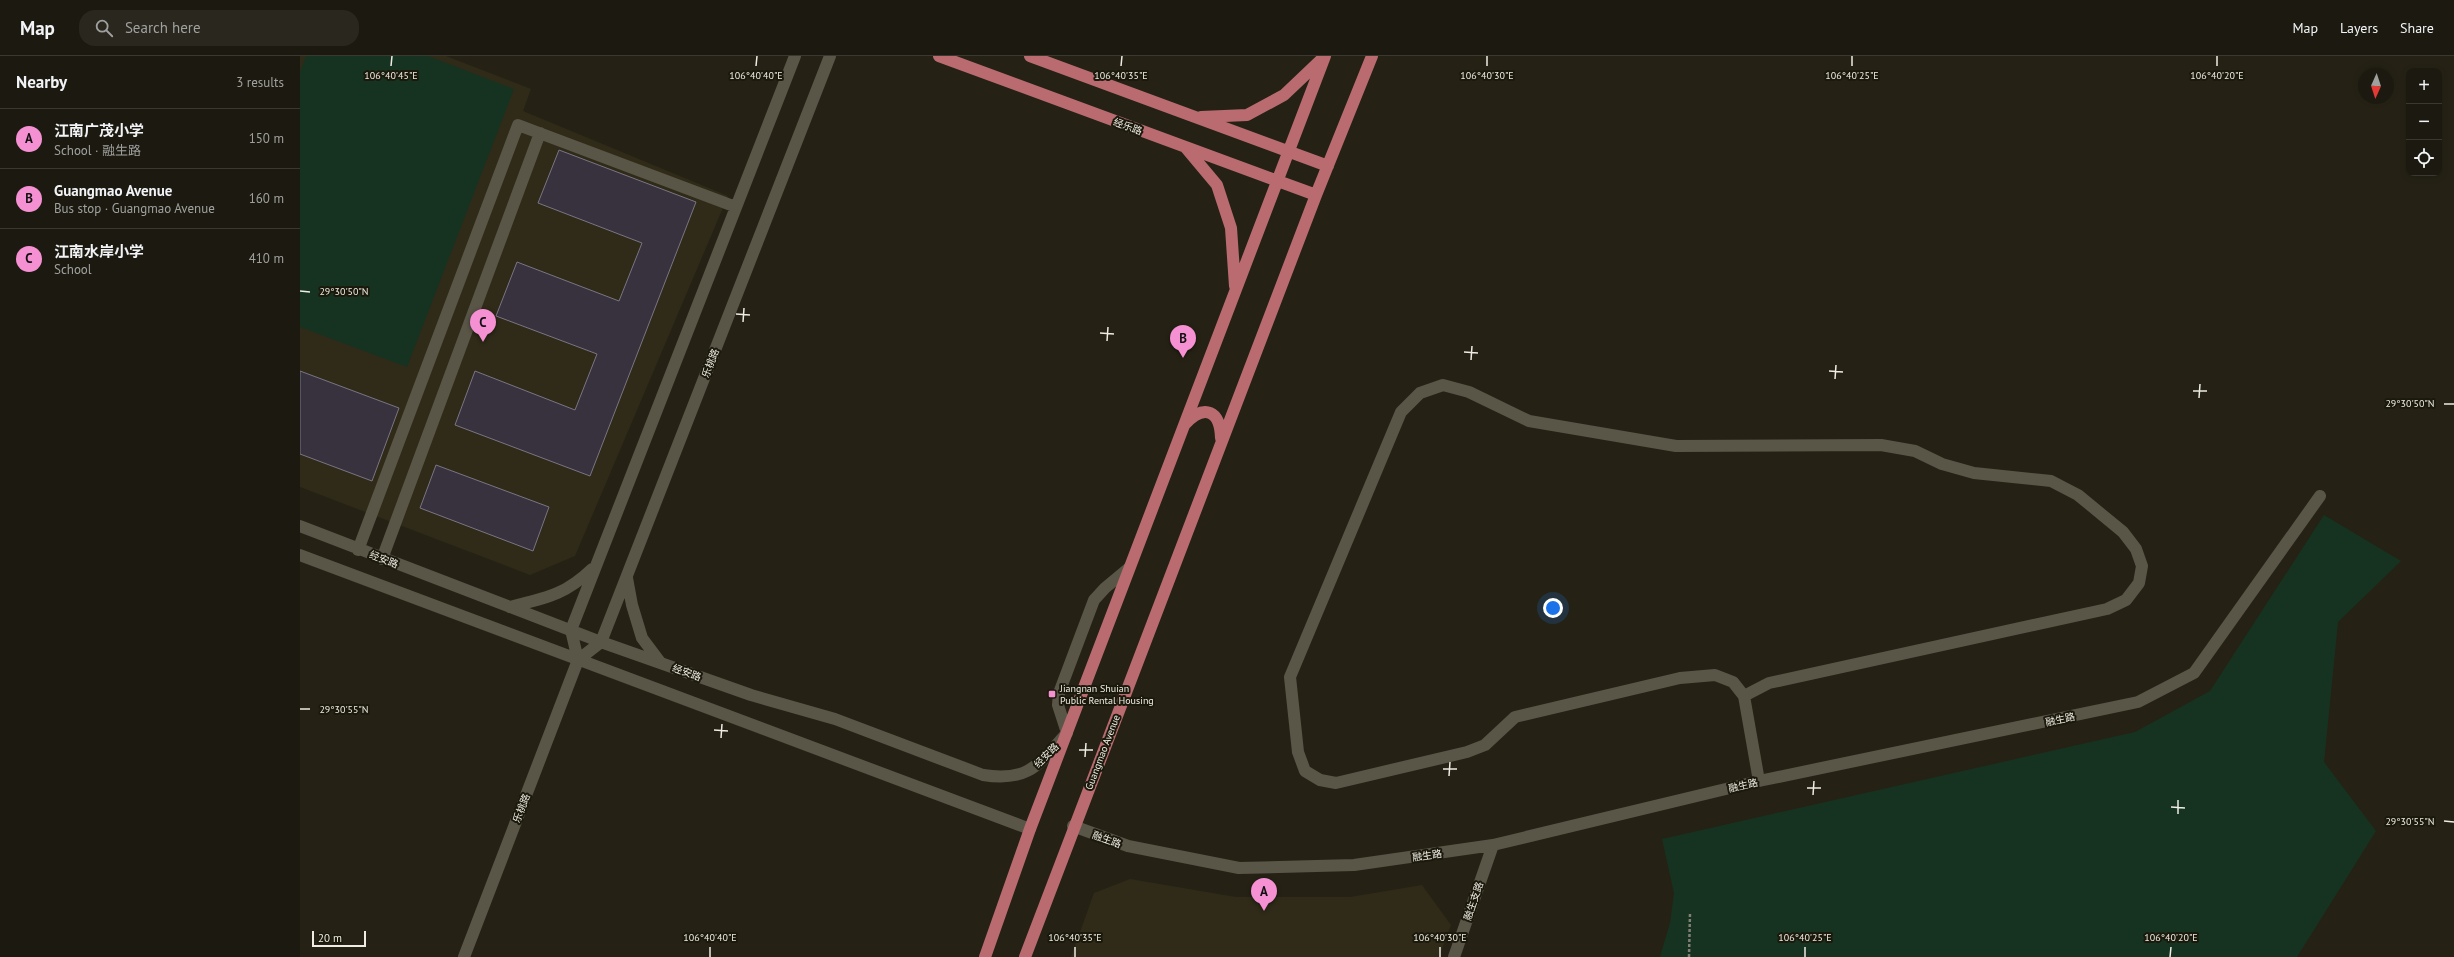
<!DOCTYPE html>
<html lang="en">
<head>
<meta charset="utf-8">
<style>
	body { margin:0; font-family:"PT Sans","Noto Sans SC",sans-serif; background:#29271e; color:#f1f3f6 }
	.controls { position:absolute; right:12px; top:12px; display:grid; overflow:hidden; border-radius:8px; box-shadow:0 2px 6px #0003 }
	.controls button { width:36px; height:36px; display:grid; place-items:center; padding:0; border:0; border-bottom:1px solid #3a3830; background:#1c1a10; color:#f1f3f6; font:20px sans-serif }
	.compass { position:absolute; left:2058px; top:12px; width:36px; height:36px; border-radius:50%; background:#1c1a10; box-shadow:0 2px 6px #0003; rotate:183deg }
	.scale { position:absolute; left:12px; bottom:10px; width:54px; box-sizing:border-box; padding-left:4px; border:2px solid #eeece4; border-top:0; font-size:11px; line-height:14px; white-space:nowrap; color:#eeece4; -webkit-text-stroke:3px #1b190c; paint-order:stroke }
	.you { position:absolute; left:1253px; top:552px; width:14px; height:14px; margin:-10px; border:3px solid #fff; border-radius:50%; background:#1a73e8; box-shadow:0 0 0 6px #1a73e833 }
	.badge { display:grid; place-items:center; width:26px; height:26px; border-radius:50%; background:#f591d2; color:#111; font-size:13px; font-weight:700 }
	.pin { position:absolute; translate:-50% -33px; filter:drop-shadow(0 1px 2px #0008) }
	.pin::after { content:''; position:absolute; top:21px; width:14px; height:12px; background:inherit; clip-path:polygon(0 0,100% 0,50% 100%) }
	.list { margin:0; padding:0; list-style:none }
	h2 { display:flex; justify-content:space-between; align-items:center; height:52px; margin:0; padding:0 16px; font-size:17px }
	h2 small { font-size:13px; font-weight:400; color:#a0a19f }
	.list li { display:grid; grid-template-columns:26px 1fr auto; gap:12px; align-items:center; box-sizing:border-box; height:60px; padding:0 16px; border-top:1px solid #3a3830 }
	.list b { display:block; font-size:15px; white-space:nowrap }
	.list p { margin:0; font-size:13px; white-space:nowrap; color:#a0a19f }
	.list em { font-size:13px; font-style:normal; color:#a0a19f }
	.icon { flex:none; width:22px; height:22px; fill:none; stroke:currentColor; stroke-width:2; stroke-linecap:round; stroke-linejoin:round }
	.map { position:relative; flex:none; width:2154px; height:901px; overflow:hidden }
	header { display:flex; align-items:center; gap:24px; box-sizing:border-box; height:56px; padding:0 20px; background:#1c1a10; border-bottom:1px solid #3a3830 }
	header strong { font-size:19px }
	nav { display:flex; gap:22px; margin-inline-start:auto; font-size:14px }
	.search { width:280px; height:36px; background:#29271e; display:flex; align-items:center; gap:10px; box-sizing:border-box; padding:0 14px; border-radius:16px; color:#a0a19f; font-size:15px }
	main { display:flex }
	aside { flex:1; background:#1c1a10 }
	.map>svg:first-child { display:block }
	.built { fill:#2f2b18 }
	.green { fill:#163321 }
	.building { fill:#37323e; stroke:#7b7584 }
	.lines { fill:none; stroke-linecap:round; stroke-linejoin:round }
	.path { stroke:#828075; stroke-width:2.5; stroke-dasharray:3 2; stroke-linecap:butt }
	.minor { stroke:#595648; stroke-width:12 }
	.major { stroke:#ba6b70; stroke-width:12 }
	.ticks { fill:none; stroke:#eeece4; stroke-width:1.5 }
	.poi-dot { fill:#f591d2; stroke:#1b190c; stroke-width:1.5 }
	.labels { text-anchor:middle; stroke-width:4; stroke-linejoin:round; paint-order:stroke }
	.street-label { font-size:10px; fill:#eeece4; stroke:#1b190c }
	.poi-label { font-size:10px; fill:#eeece4; stroke:#1b190c; text-anchor:start }
	.ticks-label { font-size:10px; text-anchor:middle; fill:#eeece4; stroke:#1b190c; stroke-width:4; stroke-linejoin:round; paint-order:stroke }
</style>
</head>
<body>
<header>
<strong>Map</strong>
<div class="search"><svg class="icon" aria-label="search" viewBox="0 0 24 24"><circle cx="10" cy="10" r="6"/><path d="M15 15l6 6"/></svg>Search here</div>
<nav><a>Map</a><a>Layers</a><a>Share</a></nav>
</header>
<main>
<aside>
<h2>Nearby<small>3 results</small></h2>
<ul class="list">
<li><span class="badge">A</span><div><b>江南广茂小学</b><p>School · 融生路</p></div><em>150 m</em></li>
<li><span class="badge">B</span><div><b>Guangmao Avenue</b><p>Bus stop · Guangmao Avenue</p></div><em>160 m</em></li>
<li><span class="badge">C</span><div><b>江南水岸小学</b><p>School</p></div><em>410 m</em></li>
</ul>
</aside>
<div class="map">
<svg width="2154" height="901" viewBox="0 0 2154 901">
	<rect width="100%" height="100%" fill="#252215"/>
	<path class="built" d="M0,0H146L231,33L223,55L428,140L275,500L230,519L0,431Z
		M830,823L936,841H1050L1122,829L1151,869L1139,901H771L794,837Z"/>
	<path class="green" d="M6,0H128L214,33L107,311L0,271V16Z
		M2024,459L2101,505L2038,566L2024,706L2076,775L1997,901H1360L1370,867L1374,837L1362,783L1835,676L1910,635Z"/>
	<path class="building" d="M259,94L396,146L290,420L155,369L175,315L275,354L297,298L196,260L217,206L319,245L342,187L238,147Z
		M0,315L99,352L72,425L0,398Z
		M136,409L249,451L233,495L120,452Z"/>
	<g class="lines">
		<path class="path" d="M1389,901L1390,857"/>
		<path class="minor" d="M0,470L301,586L451,639L535,663L683,719C729,726 738,709 767,677L758,649L759,637L794,544L805,532L829,512
			M58,494L218,69L436,151
			M0,499L730,773
			M82,503L240,77
			M327,522L332,549L342,582L360,606
			M210,551C246,542 265,539 292,513
			M278,604L271,574L495,0
			M1444,640L1469,627L1807,553L1826,544L1839,527L1842,510L1836,493L1823,476L1778,439L1751,425L1674,417L1642,408L1615,395L1581,389L1376,390L1229,365L1169,336L1143,329L1120,337L1101,356L990,621L998,696L1005,715L1020,724L1036,727L1167,696L1185,689L1215,661L1380,622L1415,619L1433,626L1444,640L1459,725
			M773,770L828,790L939,812L1054,809L1193,789L1459,725L1838,646L1894,617L2020,440
			M164,901L278,604L301,586L530,0
			M1154,901L1193,789"/>
		<path class="major" d="M639,0L1016,139
			M730,0L1028,110
			M901,61L947,59L984,39L1023,2
			M886,92L917,129L931,172L935,230
			M885,368C905,347 920,355 921,382
			M685,901L730,773L1025,0
			M725,901L1016,139L1072,0"/>
	</g>
	<path class="ticks" d="M91,10L92,0M456,10L457,0M821,10L822,0M1187,10V0M1552,10V0M1917,10V0M0,235L10,236M436,258L450,259M443,266L444,252M800,277L814,278M807,285L808,271M1164,296L1178,297M1171,304L1172,290M1529,315L1543,316M1535,323L1536,309M1893,335H1907M1899,342L1900,328M2144,348H2154M0,653H10M414,674L428,675M421,682L422,668M779,694H793M785,701L786,687M1143,713H1157M1149,720L1150,706M1507,732H1521M1513,739L1514,725M1871,751L1885,752M1878,758V744M2144,765L2154,766M410,901V891M775,901V891M1140,901V891M1505,901V891M1870,901L1871,891"/>
	<rect class="poi-dot" x="748" y="634" width="8" height="8" rx="2"/>
	<g class="labels">
		<g class="street-label">
			<text transform="translate(828 70) rotate(20)" y="4">经乐路</text>
			<text transform="translate(410 307) rotate(-69)" y="4">乐桃路</text>
			<text transform="translate(84 503) rotate(21)" y="4">经安路</text>
			<text transform="translate(387 616) rotate(20)" y="4">经安路</text>
			<text transform="translate(1760 663) rotate(-12)" y="4">融生路</text>
			<text transform="translate(802 696) rotate(-69)" y="4">Guangmao Avenue</text>
			<text transform="translate(746 699) rotate(-45)" y="4">经安路</text>
			<text transform="translate(1443 729) rotate(-13)" y="4">融生路</text>
			<text transform="translate(221 752) rotate(-69)" y="4">乐桃路</text>
			<text transform="translate(807 783) rotate(20)" y="4">融生路</text>
			<text transform="translate(1127 799) rotate(-8)" y="4">融生路</text>
			<text transform="translate(1173 845) rotate(-71)" y="4">融生支路</text>
		</g>
		<g class="poi-label">
			<text x="760" y="636">Jiangnan Shuian<tspan x="760" dy="12">Public Rental Housing</tspan></text>
		</g>
	</g>
	<g class="ticks-label">
		<text x="91" y="23">106°40'45"E</text>
		<text x="456" y="23">106°40'40"E</text>
		<text x="821" y="23">106°40'35"E</text>
		<text x="1187" y="23">106°40'30"E</text>
		<text x="1552" y="23">106°40'25"E</text>
		<text x="1917" y="23">106°40'20"E</text>
		<text x="44" y="239">29°30'50"N</text>
		<text x="2110" y="351">29°30'50"N</text>
		<text x="44" y="657">29°30'55"N</text>
		<text x="2110" y="769">29°30'55"N</text>
		<text x="410" y="885">106°40'40"E</text>
		<text x="775" y="885">106°40'35"E</text>
		<text x="1140" y="885">106°40'30"E</text>
		<text x="1505" y="885">106°40'25"E</text>
		<text x="1871" y="885">106°40'20"E</text>
	</g>
</svg>
<div class="controls">
<button>+</button>
<button>−</button>
<button><svg class="icon" aria-label="locate" viewBox="0 0 24 24"><circle cx="12" cy="12" r="6"/><path d="M12 2v4M12 18v4M2 12h4M18 12h4"/></svg></button>
</div>
<svg class="compass" viewBox="-18 -18 36 36"><path d="M0-13l5 13h-10z" fill="#e53935"/><path d="M0 13l5-13h-10z" fill="#a0a19f"/></svg>
<div class="scale">20 m</div>
<div class="you"></div>
<div class="pin badge" style="left:964px;top:855px">A</div>
<div class="pin badge" style="left:883px;top:302px">B</div>
<div class="pin badge" style="left:183px;top:286px">C</div>
</div>
</main>
</body>
</html>
